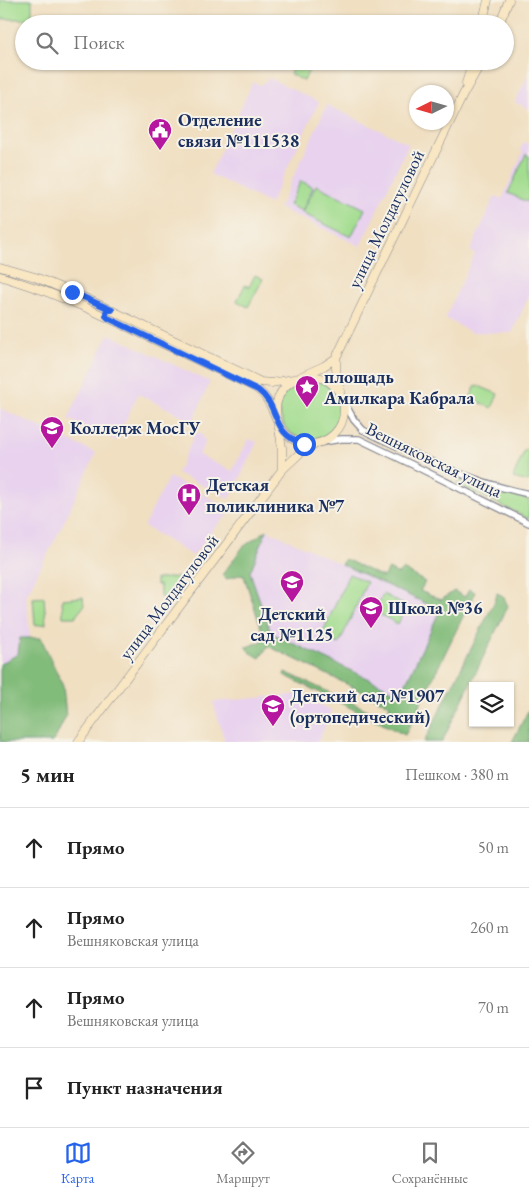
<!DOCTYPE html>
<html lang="ru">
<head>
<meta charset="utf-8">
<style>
	body { margin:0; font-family:"EB Garamond",serif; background:#f6f6f6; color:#222 }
	.controls { position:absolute; right:15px; bottom:15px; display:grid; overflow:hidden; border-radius:0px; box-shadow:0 1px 4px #0004 }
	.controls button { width:45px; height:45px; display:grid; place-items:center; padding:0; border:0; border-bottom:1px solid #e0e0e0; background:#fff; color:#222; font:25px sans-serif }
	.compass { position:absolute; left:409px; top:85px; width:45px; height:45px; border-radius:50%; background:#fff; box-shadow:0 1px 4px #0004; rotate:265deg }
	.stop { position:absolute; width:15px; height:15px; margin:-11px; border:4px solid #2563eb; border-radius:50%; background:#fff }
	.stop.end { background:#2563eb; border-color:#fff; box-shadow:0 1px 5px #0008 }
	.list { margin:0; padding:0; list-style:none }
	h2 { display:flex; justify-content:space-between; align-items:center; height:65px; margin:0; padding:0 20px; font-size:21px }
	h2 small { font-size:16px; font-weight:400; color:#767676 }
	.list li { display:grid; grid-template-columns:32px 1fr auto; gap:15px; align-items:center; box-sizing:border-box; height:80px; padding:0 20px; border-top:1px solid #e0e0e0 }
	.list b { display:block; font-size:19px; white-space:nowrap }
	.list p { margin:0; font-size:16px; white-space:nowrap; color:#767676 }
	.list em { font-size:16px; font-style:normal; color:#767676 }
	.icon { flex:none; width:28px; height:28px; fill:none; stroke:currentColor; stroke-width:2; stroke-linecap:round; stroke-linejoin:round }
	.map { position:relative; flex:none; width:529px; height:742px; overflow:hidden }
	.search { position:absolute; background:#fff; box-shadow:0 1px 4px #0004; left:15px; right:15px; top:15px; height:55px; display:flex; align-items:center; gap:12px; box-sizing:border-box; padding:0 18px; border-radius:28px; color:#767676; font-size:19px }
	.sheet { height:385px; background:#fff }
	nav { display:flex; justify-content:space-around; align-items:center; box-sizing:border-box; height:70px; border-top:1px solid #e0e0e0; background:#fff; font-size:14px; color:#767676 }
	nav a { display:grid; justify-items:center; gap:2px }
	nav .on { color:#2563eb }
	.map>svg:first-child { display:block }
	.built { fill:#e8d2ee }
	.green { fill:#a3dd8f; stroke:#5f8676 }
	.forest { fill:#82bc7a; stroke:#4e766c }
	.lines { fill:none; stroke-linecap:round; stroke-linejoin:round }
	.street-casing { stroke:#868790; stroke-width:8 }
	.secondary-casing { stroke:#868790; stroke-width:9 }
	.street { stroke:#fff; stroke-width:5.5 }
	.secondary { stroke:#f9e7c3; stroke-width:8 }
	.route { stroke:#2563eb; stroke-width:6 }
	.labels { text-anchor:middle; stroke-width:4; stroke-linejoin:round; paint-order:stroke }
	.poi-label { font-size:18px; font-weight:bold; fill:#1b2f5e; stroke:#f7f3e8; text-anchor:start }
	.street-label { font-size:18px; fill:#1b2f5e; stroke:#f7f3e8 }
</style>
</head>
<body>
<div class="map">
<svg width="529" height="742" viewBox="0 0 529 742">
	<rect width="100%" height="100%" fill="#f7f3e8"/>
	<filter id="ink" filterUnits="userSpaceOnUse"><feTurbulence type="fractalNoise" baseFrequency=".02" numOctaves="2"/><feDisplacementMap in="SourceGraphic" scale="10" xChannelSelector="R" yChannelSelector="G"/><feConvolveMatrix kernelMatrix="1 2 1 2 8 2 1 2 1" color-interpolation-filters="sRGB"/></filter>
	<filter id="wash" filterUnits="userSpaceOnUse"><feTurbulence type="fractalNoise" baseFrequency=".0096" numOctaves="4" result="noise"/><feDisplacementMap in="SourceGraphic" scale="20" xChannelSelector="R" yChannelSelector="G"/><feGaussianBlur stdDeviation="1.12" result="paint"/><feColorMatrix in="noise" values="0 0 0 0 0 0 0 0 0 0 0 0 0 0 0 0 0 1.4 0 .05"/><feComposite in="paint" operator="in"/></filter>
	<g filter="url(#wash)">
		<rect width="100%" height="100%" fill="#f0dfc1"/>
		<path class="built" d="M529,74V109L515,102Z
			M269,78L319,102L270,204L210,174L253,82L261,85Z
			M327,105L409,144L360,246L279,208Z
			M524,142L529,144V296L512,333L471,332L445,318L475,254L470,251L495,196L502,199L523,152L520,150Z
			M109,334L210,382L193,421L138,394L116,441L68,419Z
			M0,408L96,453L65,520L26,596L40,742H0Z
			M196,432L203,435L202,438L206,440L199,455L232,471L249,439L257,442L230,499L177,473Z
			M169,477L234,510L214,528L193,556L144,526Z
			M267,530L440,610L401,694L270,633L250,572Z
			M300,694L332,711L318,742H225L213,702Z"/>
		<path class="green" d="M0,0H32V19H0Z
			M296,61H313L304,81L290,74Z
			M526,154L529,156V197L527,202L508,193Z
			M301,181L313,187L302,211L289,205Z
			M316,185L365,209L351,237L302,213Z
			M255,275L263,279L248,307L237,301L245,285L249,287Z
			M280 410a30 30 0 1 1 60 0a30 30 0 1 1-60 0Z
			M476,385L498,394L492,408L470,398Z
			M525,449L529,451V482L513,478Z
			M459,480L529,500V519L456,483Z
			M349,574L367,582L339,644L321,636Z
			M178,577V581L163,598L160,597V586L156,584V579Z
			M383,594L406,606L398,624L375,612Z
			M44,597L46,624L35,625L33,598Z
			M83,597L84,606L75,617H63L62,599Z"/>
		<path class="forest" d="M267,530L250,572L271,633L401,694L440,610L341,564L345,559L383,577L389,569L398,574L403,569L425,582L420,591L441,600L454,591L465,597L469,589L475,592L405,735L284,675L285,672L385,718L390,705L268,646L260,658L251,653L246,647L261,642L264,637L244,576L239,575L227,579L222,575L243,547Z
			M497,593L503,596L508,606L442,742H424L494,603Z
			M20,638H41L63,686L66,716L56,737L52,742H0V664L18,654Z
			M529,709V742H512Z"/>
	</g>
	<g filter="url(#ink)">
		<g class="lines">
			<g class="street-casing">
				<path id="street" d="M343,400L354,420L363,430C417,456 470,482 529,494
					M323,442L341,439H359L415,466L529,523"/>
			</g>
			<g class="secondary-casing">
				<path id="secondary" d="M482,24L488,0
					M499,24L509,0
					M466,83L473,61
					M0,267L35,277L90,300L261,382L271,383L294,379
					M0,276L42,290L87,308L254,387C267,395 271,407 277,420
					M336,358V369L340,391
					M276 410a34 34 0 1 1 68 0a34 34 0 1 1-68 0Z
					M302,376L324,366L336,358L464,93L482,61
					M279,428L282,448V470
					M78,742L282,470L299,454L316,444"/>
			</g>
			<use href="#street" class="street"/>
			<use href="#secondary" class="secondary"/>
		</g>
	</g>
	<g class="lines" filter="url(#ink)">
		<path class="route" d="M72,292L112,310H109L106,312V316L108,318L258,390C281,407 270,434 304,444"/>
	</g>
	<defs>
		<g id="civic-pin" transform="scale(1.25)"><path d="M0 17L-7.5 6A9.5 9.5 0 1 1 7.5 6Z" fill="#b5179e" stroke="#f7f3e8"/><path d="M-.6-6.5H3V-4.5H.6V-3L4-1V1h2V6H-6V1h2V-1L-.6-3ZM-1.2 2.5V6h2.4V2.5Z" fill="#fff"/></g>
		<g id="sight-pin" transform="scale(1.25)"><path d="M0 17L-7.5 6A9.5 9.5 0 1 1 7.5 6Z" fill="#b5179e" stroke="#f7f3e8"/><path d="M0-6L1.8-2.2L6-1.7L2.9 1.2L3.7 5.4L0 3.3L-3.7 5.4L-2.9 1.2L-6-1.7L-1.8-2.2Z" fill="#fff"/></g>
		<g id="university-pin" transform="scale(1.25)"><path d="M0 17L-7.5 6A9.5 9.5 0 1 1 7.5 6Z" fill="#b5179e" stroke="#f7f3e8"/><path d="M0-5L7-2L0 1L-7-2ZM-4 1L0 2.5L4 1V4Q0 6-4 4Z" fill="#fff"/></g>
		<g id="hospital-pin" transform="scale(1.25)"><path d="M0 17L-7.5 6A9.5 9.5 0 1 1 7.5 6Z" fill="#b5179e" stroke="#f7f3e8"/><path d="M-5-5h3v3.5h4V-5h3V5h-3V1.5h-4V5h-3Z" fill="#fff"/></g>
		<g id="school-pin" transform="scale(1.25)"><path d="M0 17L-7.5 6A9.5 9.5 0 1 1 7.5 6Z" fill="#b5179e" stroke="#f7f3e8"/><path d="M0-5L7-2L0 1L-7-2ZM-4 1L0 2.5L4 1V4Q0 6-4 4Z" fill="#fff"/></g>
	</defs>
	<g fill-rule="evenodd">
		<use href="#civic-pin" x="160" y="130"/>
		<use href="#sight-pin" x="307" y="387"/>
		<use href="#university-pin" x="52" y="428"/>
		<use href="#hospital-pin" x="189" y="495"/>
		<use href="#school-pin" x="292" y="582"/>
		<use href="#school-pin" x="371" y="608"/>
		<use href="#school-pin" x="273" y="706"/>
	</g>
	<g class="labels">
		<g class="poi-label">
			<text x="178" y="126">Отделение<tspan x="178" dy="21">связи №111538</tspan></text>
			<text x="324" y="383">площадь<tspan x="324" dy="21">Амилкара Кабрала</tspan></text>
			<text x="70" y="434">Колледж МосГУ</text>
			<text x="206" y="491">Детская<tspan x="206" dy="21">поликлиника №7</tspan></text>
			<text x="388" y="614">Школа №36</text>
			<text x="292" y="620" text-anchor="middle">Детский<tspan x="292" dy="21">сад №1125</tspan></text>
			<text x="290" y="702">Детский сад №1907<tspan x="290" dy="21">(ортопедический)</tspan></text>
		</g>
		<g class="street-label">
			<text transform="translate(386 219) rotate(-64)" y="6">улица Молдагуловой</text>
			<text transform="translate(434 460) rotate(26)" y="6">Вешняковская улица</text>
			<text transform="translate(169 597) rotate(-53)" y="6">улица Молдагуловой</text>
		</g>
	</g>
</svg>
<div class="controls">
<button><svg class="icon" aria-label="layers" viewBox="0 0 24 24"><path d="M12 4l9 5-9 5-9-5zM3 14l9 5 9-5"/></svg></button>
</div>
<svg class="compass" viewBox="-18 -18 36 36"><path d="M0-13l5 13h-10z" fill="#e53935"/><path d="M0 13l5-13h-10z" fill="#767676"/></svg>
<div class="stop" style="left:304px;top:444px"></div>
<div class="stop end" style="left:72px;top:292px"></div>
<div class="search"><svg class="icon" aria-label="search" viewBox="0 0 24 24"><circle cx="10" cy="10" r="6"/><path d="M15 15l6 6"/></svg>Поиск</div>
</div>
<section class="sheet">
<h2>5 мин<small>Пешком · 380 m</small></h2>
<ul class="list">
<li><svg class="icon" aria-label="ahead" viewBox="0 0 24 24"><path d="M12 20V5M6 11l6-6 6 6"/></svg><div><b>Прямо</b></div><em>50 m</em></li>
<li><svg class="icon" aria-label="ahead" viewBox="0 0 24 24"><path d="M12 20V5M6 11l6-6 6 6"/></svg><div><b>Прямо</b><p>Вешняковская улица</p></div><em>260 m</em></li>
<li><svg class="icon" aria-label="ahead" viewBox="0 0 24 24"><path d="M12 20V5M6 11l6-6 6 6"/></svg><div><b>Прямо</b><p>Вешняковская улица</p></div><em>70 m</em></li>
<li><svg class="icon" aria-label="arrive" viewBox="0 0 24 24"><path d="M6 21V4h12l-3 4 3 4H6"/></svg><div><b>Пункт назначения</b></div></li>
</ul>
</section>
<nav>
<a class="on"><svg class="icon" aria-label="map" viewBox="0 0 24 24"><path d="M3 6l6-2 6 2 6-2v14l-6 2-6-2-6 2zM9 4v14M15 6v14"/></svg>Карта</a>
<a><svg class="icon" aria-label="directions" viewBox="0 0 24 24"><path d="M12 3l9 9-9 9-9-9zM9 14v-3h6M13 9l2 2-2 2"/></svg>Маршрут</a>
<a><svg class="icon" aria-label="saved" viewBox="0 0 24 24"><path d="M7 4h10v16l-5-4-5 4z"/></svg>Сохранённые</a>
</nav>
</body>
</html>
